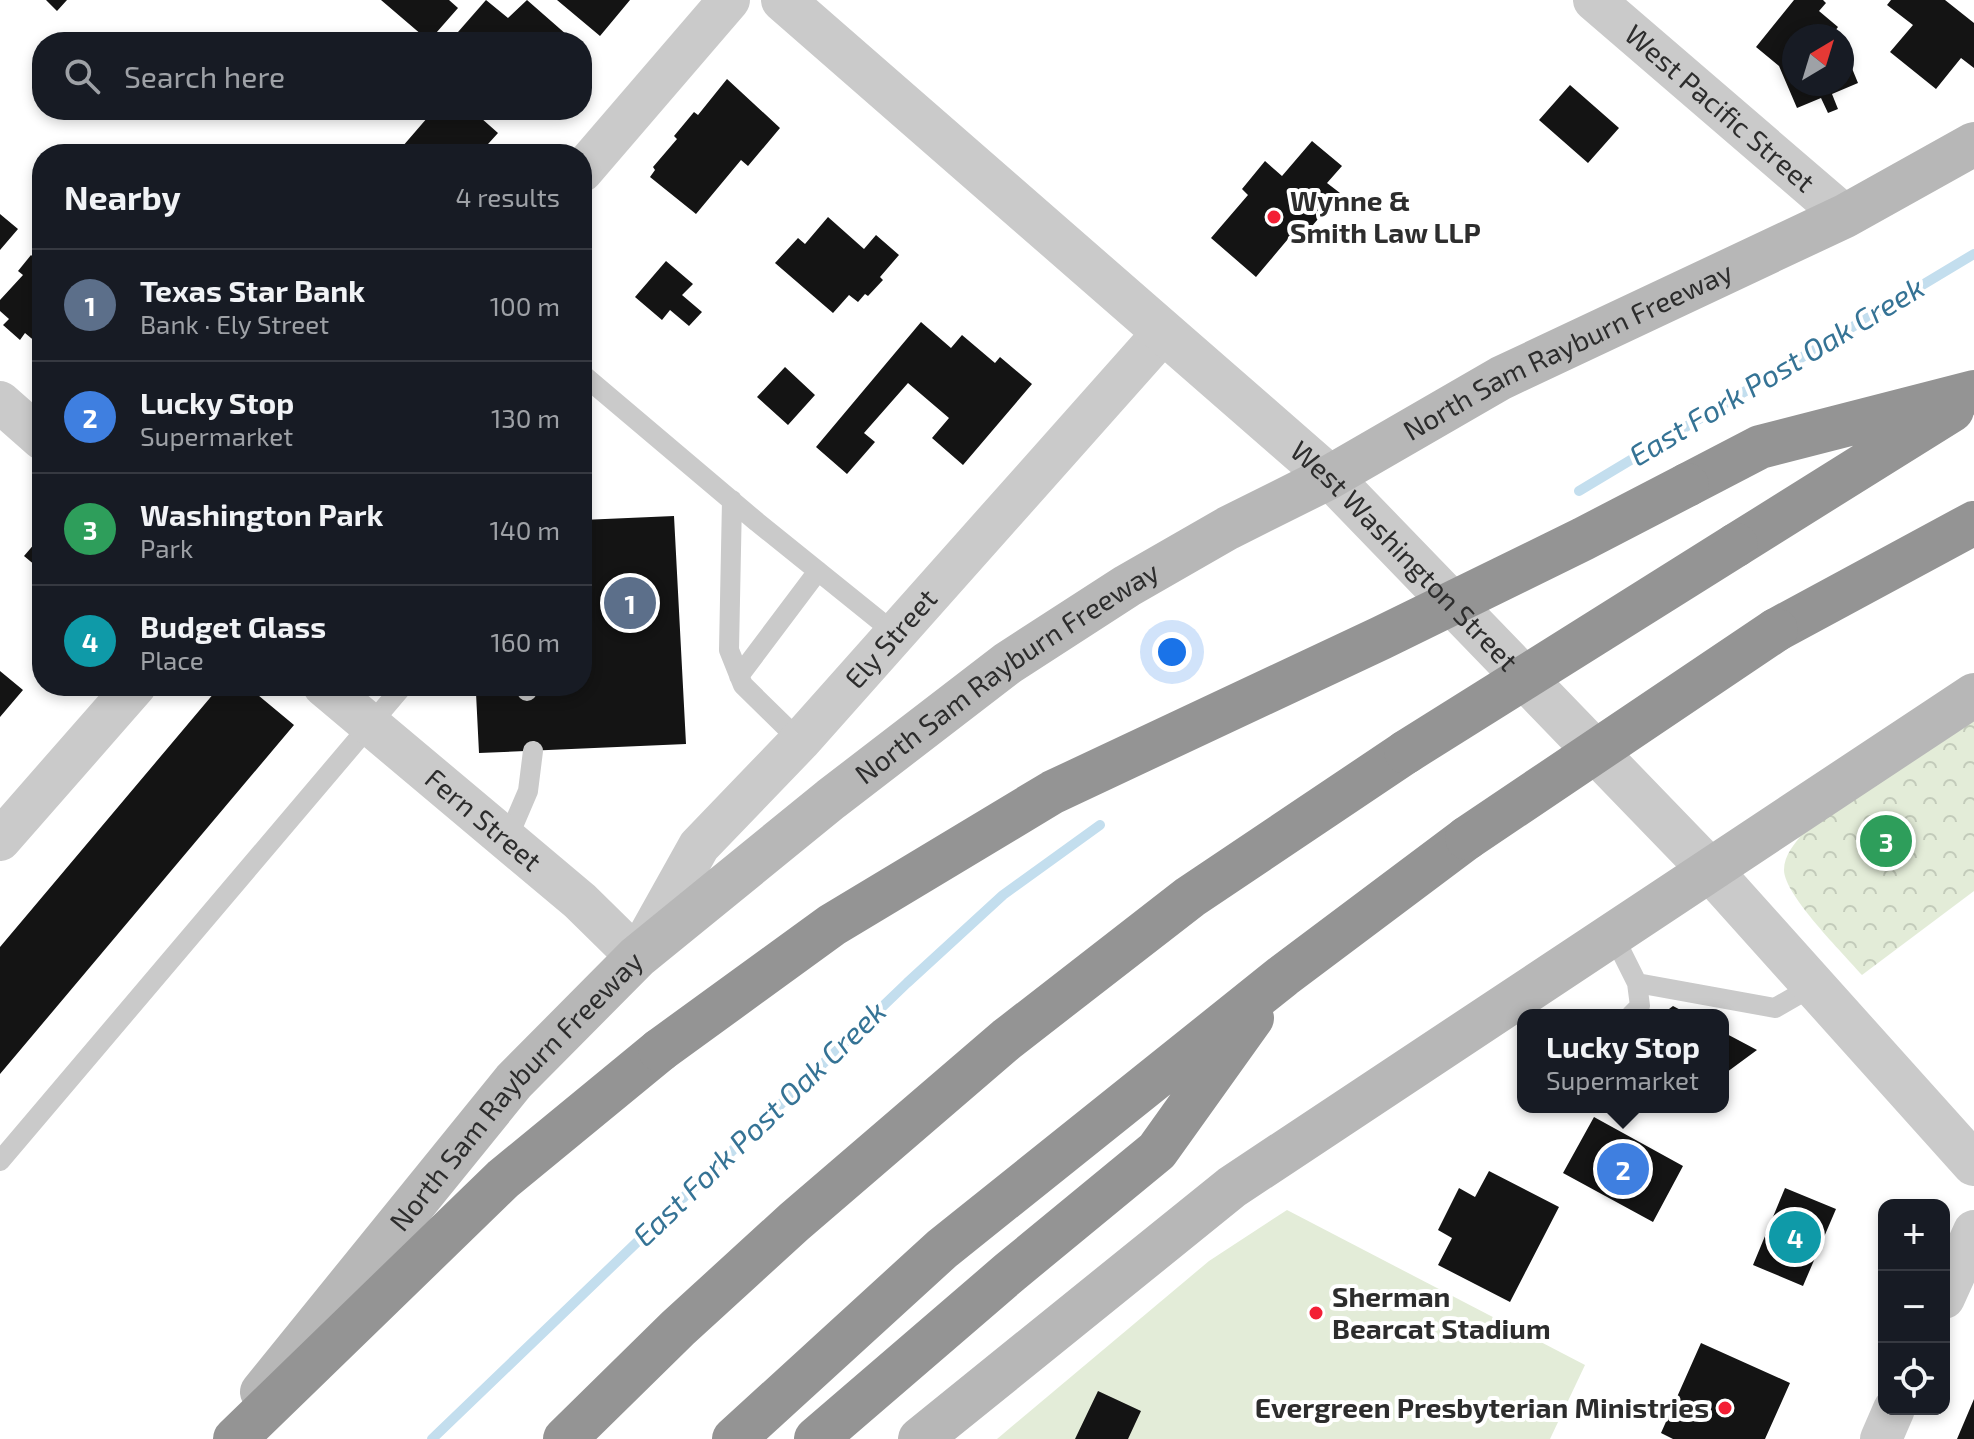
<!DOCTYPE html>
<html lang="en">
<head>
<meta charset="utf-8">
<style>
	body { margin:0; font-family:"Exo 2",sans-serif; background:#242831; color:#f1f3f6 }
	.controls { position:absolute; right:24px; bottom:24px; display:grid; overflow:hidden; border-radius:16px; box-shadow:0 4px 12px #0003 }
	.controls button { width:72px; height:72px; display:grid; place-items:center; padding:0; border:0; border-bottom:2px solid #363941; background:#171b24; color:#f1f3f6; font:40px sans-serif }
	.compass { position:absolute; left:1782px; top:24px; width:72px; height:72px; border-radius:50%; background:#171b24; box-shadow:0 4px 12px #0003; rotate:38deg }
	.you { position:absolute; left:1172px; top:652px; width:28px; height:28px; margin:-20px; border:6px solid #fff; border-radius:50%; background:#1a73e8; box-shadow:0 0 0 12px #1a73e833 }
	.badge { display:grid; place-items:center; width:52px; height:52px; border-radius:50%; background:#f31f35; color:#fff; font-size:26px; font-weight:700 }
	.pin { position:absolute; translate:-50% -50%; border:4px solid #fff; box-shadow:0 2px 8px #0006 }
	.popup { position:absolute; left:1517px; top:1009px; width:212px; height:104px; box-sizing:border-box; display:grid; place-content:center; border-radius:16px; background:#171b24; filter:drop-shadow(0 2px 6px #0005); font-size:26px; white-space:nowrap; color:#9ea1a6 }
	.popup b { font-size:30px; color:#f1f3f6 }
	.popup::after { content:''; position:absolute; left:50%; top:100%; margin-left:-16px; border:16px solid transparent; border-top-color:#171b24 }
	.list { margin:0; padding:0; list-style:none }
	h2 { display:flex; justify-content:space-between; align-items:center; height:104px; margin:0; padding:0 32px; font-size:34px }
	h2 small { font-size:26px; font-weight:400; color:#9ea1a6 }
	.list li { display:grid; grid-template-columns:52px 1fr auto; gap:24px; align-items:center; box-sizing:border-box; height:112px; padding:0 32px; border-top:2px solid #363941 }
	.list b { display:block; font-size:30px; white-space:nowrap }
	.list p { margin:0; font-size:26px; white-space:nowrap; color:#9ea1a6 }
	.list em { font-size:26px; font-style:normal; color:#9ea1a6 }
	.icon { flex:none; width:44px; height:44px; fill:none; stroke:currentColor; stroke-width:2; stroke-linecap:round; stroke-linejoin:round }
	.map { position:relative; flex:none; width:1974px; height:1439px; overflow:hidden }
	.search { position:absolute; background:#171b24; box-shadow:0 4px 12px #0003; left:32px; top:32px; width:560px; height:88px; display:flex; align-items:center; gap:20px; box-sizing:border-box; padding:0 28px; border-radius:32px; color:#9ea1a6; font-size:30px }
	.panel { position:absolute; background:#171b24; box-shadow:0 4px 12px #0003; left:32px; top:144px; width:560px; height:552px; border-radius:32px }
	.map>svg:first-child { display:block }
	.park { fill:url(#park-crowns) }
	.pitch { fill:#e3ecd8 }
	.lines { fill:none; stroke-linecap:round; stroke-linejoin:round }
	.stream { stroke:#c3deee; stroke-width:10 }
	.building { fill:#141414 }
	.service { stroke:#cacaca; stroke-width:20 }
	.minor { stroke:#cacaca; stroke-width:42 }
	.tertiary { stroke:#cacaca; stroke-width:44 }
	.secondary { stroke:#b7b7b7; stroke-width:44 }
	.motorway { stroke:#949494; stroke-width:44 }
	.motorway-bridge { stroke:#949494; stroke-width:44 }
	.poi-dot { fill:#f31f35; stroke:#fff; stroke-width:3 }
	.labels { text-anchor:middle; stroke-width:8; stroke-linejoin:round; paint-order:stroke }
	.street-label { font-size:28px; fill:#2d2d2d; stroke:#fff }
	.poi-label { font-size:28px; font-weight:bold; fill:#2d2d2d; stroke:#fff; text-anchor:start }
	.water-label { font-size:30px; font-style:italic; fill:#357395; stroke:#fff }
</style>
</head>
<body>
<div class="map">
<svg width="1974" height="1439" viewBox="0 0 1974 1439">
	<defs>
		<pattern id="park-crowns" width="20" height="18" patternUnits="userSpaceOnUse" patternTransform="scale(2)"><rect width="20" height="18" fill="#e3ecd8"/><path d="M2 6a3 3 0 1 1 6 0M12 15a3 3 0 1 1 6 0" fill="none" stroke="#c3cbba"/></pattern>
	</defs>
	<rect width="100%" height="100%" fill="#fff"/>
	<path class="park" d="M1974,717V891L1862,975C1844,954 1784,895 1784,870C1784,855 1795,843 1804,832Z"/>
	<path class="pitch" d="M1287,1210L1585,1365L1550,1439H997L1209,1261Z"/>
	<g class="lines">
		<path class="stream" d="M1579,491L1974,254
			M432,1439L907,983L1003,895L1100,825"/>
	</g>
	<path class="building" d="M46,0H67L57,11Z
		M381,0H449L458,8L429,41Z
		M486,0L508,18L527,0L575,42H454L451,40Z
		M557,0H630L600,36Z
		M1794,0H1823L1826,3L1819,11L1838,27L1831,36H1794V84H1842V44L1858,83L1832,94L1838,109L1828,113L1821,98L1797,108L1779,66L1756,47Z
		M1891,0H1945L1974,23V68L1961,58L1936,89L1890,52L1913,25L1887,5Z
		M727,79L780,128L748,166L741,160L696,214L650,177L655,170L653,167L677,139L674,136L694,112L698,115Z
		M1570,85L1619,128L1588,163L1539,120Z
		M434,110H472L498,133L479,154H396Z
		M1312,141L1342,166L1327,183L1340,193L1296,245L1288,239L1256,277L1211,238L1248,195L1242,189L1265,161L1282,176Z
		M0,214L18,229L0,250Z
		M828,217L864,249L876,235L899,255L880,277L883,280L868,296L865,294L858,302L849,295L833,313L775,263L798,238L805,244Z
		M31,255L42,265V337L37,343L25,333L20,340L3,325L9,319L0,311V300L23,275L18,271Z
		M666,261L693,284L682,295L702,312L689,326L670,310L662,320L635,297Z
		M921,322L951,348L962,335L995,363L1000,357L1032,384L963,465L932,438L949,418L908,383L864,433L875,442L847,474L816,447Z
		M785,367L815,395L788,425L757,397Z
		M674,516L686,744L479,753L476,693L582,686V520Z
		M42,535V571L24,556Z
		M0,671L23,690L0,717Z
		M220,686H247L294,725L0,1074V947Z
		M1673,1006L1690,1015H1661Z
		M1723,1032L1757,1050L1723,1075Z
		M1594,1117L1683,1166L1653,1222L1563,1173Z
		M1489,1171L1559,1207L1510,1302L1438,1265L1452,1238L1438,1230L1459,1188L1475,1197Z
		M1785,1188L1836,1209L1803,1286L1753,1265Z
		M1701,1343L1790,1383L1765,1439H1673L1661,1433Z
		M1098,1391L1141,1411L1128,1439H1075Z
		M1974,1399V1439H1957Z"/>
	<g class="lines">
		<path class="service" d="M582,374L757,522L896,634
			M732,500L729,650L743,685L800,741
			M739,676L818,571
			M527,686V691
			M507,840L528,791L533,751
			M1613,935L1637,983L1640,1006L1631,1015
			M1637,983L1775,1008L1815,985
			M0,1161L403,686"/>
		<g class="minor">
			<path id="s1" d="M1594,0L1845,216"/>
			<path d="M582,171L729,0"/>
			<path d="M0,402L42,439"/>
			<path id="s2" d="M324,686L580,901L637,957L699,846L800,741L1163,333"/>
			<path d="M0,840L135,686"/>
			<path d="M1944,1298L1974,1231"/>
			<path d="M1881,1439L1894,1409"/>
		</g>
		<path class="tertiary" id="s3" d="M783,0L1331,478L1710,870L1974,1164"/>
		<g class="secondary">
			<path id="s4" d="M262,1392L514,1081L637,957L831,799L1008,663L1127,586L1228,528L1328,478L1501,378L1845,216L1974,144"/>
			<path d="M920,1439L1232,1187L1974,695"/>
		</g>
		<path class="motorway" d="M1687,485L1760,447L1974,392
			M1736,545L1952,410
			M1776,630L1974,523
			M235,1439L503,1179L660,1050
			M565,1439L678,1328L794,1222L1007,1039L1190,897L1406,752
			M734,1439L942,1249L1283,976L1467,838
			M816,1439L1010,1272L1157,1151L1252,1018"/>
		<path class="motorway-bridge" d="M1406,752L1736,545
			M1467,838L1776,630
			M660,1050L832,925L1053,792L1381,638L1583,539L1687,485"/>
	</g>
	<g class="poi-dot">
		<circle cx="1274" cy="217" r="8"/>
		<circle cx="1316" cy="1313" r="8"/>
		<circle cx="1725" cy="1408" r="8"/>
	</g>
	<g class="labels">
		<g class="street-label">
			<text dy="10" stroke="none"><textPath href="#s1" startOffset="166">West Pacific Street</textPath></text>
			<text dy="10" stroke="none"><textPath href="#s4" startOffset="1690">North Sam Rayburn Freeway</textPath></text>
			<text dy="10" stroke="none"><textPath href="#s3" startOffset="834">West Washington Street</textPath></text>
			<text dy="10" stroke="none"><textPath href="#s2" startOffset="824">Ely Street</textPath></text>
			<text dy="10" stroke="none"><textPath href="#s4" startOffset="1042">North Sam Rayburn Freeway</textPath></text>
			<text dy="10" stroke="none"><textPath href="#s2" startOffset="208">Fern Street</textPath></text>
			<text dy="10" stroke="none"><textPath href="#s4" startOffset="394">North Sam Rayburn Freeway</textPath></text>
		</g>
		<g class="poi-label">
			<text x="1290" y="211">Wynne &amp;<tspan x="1290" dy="32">Smith Law LLP</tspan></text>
			<text x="1332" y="1307">Sherman<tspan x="1332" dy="32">Bearcat Stadium</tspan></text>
			<text x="1709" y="1418" text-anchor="end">Evergreen Presbyterian Ministries</text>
		</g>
		<g class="water-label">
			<text transform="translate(1777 372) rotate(-31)" y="10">East Fork Post Oak Creek</text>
			<text transform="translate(760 1124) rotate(-44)" y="10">East Fork Post Oak Creek</text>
		</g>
	</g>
</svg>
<div class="controls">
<button>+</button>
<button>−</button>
<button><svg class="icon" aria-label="locate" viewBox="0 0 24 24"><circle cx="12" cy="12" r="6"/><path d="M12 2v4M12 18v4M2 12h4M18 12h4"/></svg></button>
</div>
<svg class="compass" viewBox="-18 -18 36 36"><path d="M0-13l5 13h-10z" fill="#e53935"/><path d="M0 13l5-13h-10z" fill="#9ea1a6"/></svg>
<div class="you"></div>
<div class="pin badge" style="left:630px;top:603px;background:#5c6f8a">1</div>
<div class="pin badge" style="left:1623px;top:1169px;background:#3f7fe0">2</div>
<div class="popup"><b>Lucky Stop</b>Supermarket</div>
<div class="pin badge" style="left:1886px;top:841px;background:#2e9e5b">3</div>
<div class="pin badge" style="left:1795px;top:1237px;background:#0f9aa8">4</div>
<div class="search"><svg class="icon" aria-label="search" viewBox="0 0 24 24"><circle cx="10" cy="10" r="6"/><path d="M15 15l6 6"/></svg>Search here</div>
<section class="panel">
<h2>Nearby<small>4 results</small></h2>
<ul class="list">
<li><span class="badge" style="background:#5c6f8a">1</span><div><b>Texas Star Bank</b><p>Bank · Ely Street</p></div><em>100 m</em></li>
<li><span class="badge" style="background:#3f7fe0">2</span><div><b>Lucky Stop</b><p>Supermarket</p></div><em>130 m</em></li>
<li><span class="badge" style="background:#2e9e5b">3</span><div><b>Washington Park</b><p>Park</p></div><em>140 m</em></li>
<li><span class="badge" style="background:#0f9aa8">4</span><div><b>Budget Glass</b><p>Place</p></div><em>160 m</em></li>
</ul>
</section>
</div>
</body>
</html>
